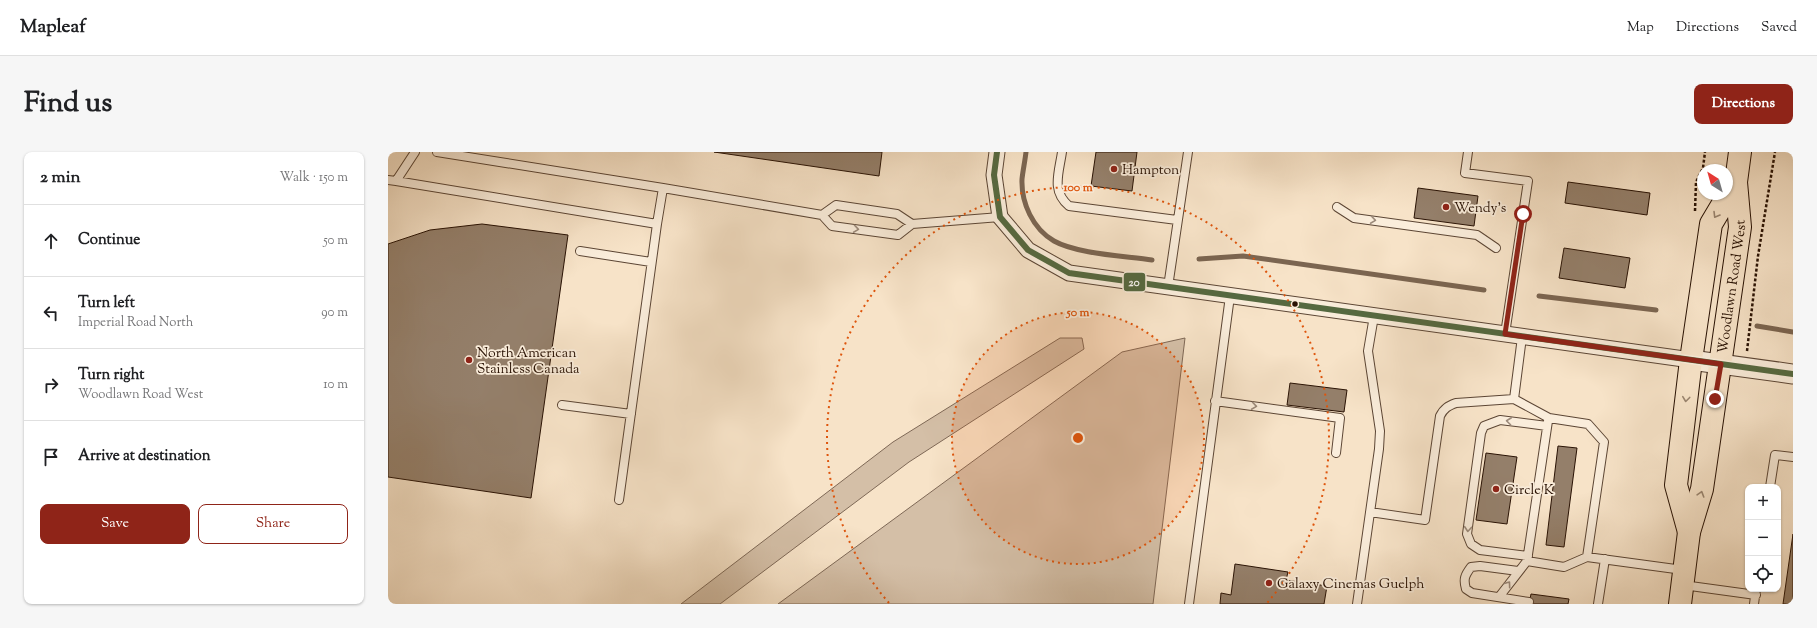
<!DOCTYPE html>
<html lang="en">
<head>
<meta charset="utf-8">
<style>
	body { margin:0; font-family:"Sorts Mill Goudy",serif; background:#f6f6f6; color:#202124 }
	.controls { position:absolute; right:12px; bottom:12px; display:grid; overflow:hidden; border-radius:8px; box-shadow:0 1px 3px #0004 }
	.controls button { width:36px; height:36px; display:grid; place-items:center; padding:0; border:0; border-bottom:1px solid #e0e0e0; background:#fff; color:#202124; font:20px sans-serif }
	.compass { position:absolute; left:1309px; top:12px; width:36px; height:36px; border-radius:50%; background:#fff; box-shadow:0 1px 3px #0004; rotate:323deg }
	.stop { position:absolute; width:12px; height:12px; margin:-9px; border:3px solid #8f2418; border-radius:50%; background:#fff }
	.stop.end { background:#8f2418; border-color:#fff; box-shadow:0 1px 4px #0008 }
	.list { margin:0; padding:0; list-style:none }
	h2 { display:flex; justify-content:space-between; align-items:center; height:52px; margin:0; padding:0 16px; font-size:17px }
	h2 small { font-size:13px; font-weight:400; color:#757577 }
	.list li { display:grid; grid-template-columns:26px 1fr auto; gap:12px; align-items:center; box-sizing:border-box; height:72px; padding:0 16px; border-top:1px solid #e0e0e0 }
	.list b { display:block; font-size:15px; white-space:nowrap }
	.list p { margin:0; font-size:13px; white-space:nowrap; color:#757577 }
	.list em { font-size:13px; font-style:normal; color:#757577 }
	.actions { display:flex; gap:8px; padding:12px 16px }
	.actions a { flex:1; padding:9px 0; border:1px solid #8f2418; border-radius:8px; text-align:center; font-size:14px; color:#8f2418 }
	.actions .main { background:#8f2418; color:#fff }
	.icon { flex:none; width:22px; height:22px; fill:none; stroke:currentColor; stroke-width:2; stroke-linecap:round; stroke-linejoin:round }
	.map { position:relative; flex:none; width:1405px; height:452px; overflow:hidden; border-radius:8px }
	header { display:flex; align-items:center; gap:24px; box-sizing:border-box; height:56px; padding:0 20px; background:#fff; border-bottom:1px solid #e0e0e0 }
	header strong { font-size:19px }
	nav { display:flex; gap:22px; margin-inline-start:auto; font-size:14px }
	.intro { display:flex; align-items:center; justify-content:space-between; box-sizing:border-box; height:96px; padding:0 24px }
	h1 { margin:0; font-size:28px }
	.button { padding:10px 18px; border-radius:8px; background:#8f2418; color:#fff; font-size:14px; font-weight:700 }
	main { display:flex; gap:24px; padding:0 24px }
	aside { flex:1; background:#fff; border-radius:8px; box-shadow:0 1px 3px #0004 }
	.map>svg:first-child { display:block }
	.green { fill:#d4bfa7; stroke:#7e6856 }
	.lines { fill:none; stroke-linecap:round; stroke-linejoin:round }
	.stream { stroke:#7b6551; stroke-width:5 }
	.building { fill:#947f6a; stroke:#291204 }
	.service-casing { stroke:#5c4635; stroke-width:10 }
	.minor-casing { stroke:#5c4635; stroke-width:17 }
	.tertiary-casing { stroke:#5c4635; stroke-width:21 }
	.primary-casing { stroke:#291204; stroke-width:24 }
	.path { stroke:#291204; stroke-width:2.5; stroke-dasharray:3 2; stroke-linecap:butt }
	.service { stroke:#faeddb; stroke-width:8 }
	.minor { stroke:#faeddb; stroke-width:15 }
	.tertiary { stroke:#faeddb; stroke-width:19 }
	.primary { stroke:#f7e3c8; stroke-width:22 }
	.bus-1-casing { stroke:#faeddb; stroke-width:9 }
	.bus-1 { stroke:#556940; stroke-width:6 }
	.oneway { stroke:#9a8570 }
	.oneway2 { stroke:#9c8a7a }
	.route { stroke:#8f2418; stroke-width:5 }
	.ring { fill:none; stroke:#de550c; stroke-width:2; stroke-dasharray:2 4 }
	.poi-dot { fill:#8f2418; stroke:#faeddb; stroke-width:1.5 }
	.bus-dot { fill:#291204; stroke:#faeddb; stroke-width:1.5 }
	.labels { text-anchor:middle; stroke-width:3.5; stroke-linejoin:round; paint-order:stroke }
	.poi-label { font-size:14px; fill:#291204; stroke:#faeddb; text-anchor:start }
	.street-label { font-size:14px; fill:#291204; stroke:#faeddb }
	.centre { fill:#de550c; stroke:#faeddb; stroke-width:2 }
	.ring-label { font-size:12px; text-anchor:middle; font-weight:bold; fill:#de550c; stroke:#faeddb; stroke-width:3.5; stroke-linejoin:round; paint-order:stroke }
	.line-badge { stroke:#faeddb; stroke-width:1.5 }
	.badge-label { font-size:11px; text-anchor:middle; font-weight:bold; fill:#fff }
</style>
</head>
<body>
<header>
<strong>Mapleaf</strong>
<nav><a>Map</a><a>Directions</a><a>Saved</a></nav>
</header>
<div class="intro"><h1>Find us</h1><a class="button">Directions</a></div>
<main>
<aside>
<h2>2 min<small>Walk · 150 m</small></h2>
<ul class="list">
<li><svg class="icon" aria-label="ahead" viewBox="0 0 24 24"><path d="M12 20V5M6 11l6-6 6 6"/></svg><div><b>Continue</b></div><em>50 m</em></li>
<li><svg class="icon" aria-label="left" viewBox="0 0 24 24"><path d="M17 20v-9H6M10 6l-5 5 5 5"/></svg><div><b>Turn left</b><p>Imperial Road North</p></div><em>90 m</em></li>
<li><svg class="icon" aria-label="right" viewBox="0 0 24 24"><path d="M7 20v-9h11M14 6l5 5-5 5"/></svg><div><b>Turn right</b><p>Woodlawn Road West</p></div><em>10 m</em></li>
<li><svg class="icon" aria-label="arrive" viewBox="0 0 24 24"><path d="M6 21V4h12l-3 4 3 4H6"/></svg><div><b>Arrive at destination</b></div></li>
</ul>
<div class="actions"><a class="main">Save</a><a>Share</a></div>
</aside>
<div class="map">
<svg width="1405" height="452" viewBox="0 0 1405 452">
	<rect width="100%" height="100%" fill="#f7e3c8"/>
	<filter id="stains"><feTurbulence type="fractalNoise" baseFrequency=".005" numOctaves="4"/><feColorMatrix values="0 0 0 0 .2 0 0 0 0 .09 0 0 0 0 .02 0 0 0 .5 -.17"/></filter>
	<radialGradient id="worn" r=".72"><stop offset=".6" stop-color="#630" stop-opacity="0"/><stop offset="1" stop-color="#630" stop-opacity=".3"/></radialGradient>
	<path class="green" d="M672,186H694L696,197L521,310L332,452H293L505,290Z
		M797,186L765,452H390L734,200Z"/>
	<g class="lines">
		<path class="stream" d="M638,0C637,9 635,18 634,27C633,51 645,77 666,89C689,102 738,104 764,108
			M811,107L855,104L1096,138
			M1151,144L1268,158
			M1369,174L1405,180"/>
	</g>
	<path class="building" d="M326,0H494L491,24Z
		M708,0H749L744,39L703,34Z
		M1180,30L1262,41L1259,63L1177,51Z
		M1030,36L1090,44L1086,74L1026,66Z
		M94,72L180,83L143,346L0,325V92L42,78Z
		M1176,96L1242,106L1237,136L1171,126Z
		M902,231L959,238L956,260L899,253Z
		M1170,294L1189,296L1176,395L1158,393Z
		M1098,301L1129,305L1119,372L1088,368Z
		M1405,382V452H1395Z
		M847,412L900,420L898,428L939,434L936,452H832L833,441L843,443Z
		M1143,442L1181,447L1180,452H1141Z"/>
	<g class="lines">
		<g class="service-casing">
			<path id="service" d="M27,0L8,29L269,72
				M49,0L275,36
				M674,0C671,21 663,39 681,54L789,68
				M1080,0L1077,21L1140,29L1117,182
				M0,28L8,29
				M949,55L966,66L1089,83L1108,96
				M434,63L448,53L509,62L524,72
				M192,99L263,110
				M780,135L800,0
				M1134,185L1126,247L1161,266L1200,272L1216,290L1199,405
				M827,249L952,266L948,301
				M174,253L243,262
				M1382,335L1387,303L1405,305
				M231,348L269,72L275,36L434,63L444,74L510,83L524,72L612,65
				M982,360L1037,368L1052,264C1056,256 1060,254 1068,251L1126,247
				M1140,404L1092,398L1083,392L1079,382L1093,281L1096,274L1112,268L1159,274
				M1139,409L1176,415L1199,405L1295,418
				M1130,419L1092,414L1083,415C1077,423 1075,427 1078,437L1084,441L1141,450
				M1295,433L1368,443
				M1111,445L1139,409L1160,269
				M801,452L842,144
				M969,452L991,297L992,279L980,199L986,164
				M1210,452L1217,407
				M1366,452L1368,437"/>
		</g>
		<g class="minor-casing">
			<path id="minor" d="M609,0L606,23L612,65L640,98L681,121L1303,208"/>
		</g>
		<g class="tertiary-casing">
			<path id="tertiary" d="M1303,208L1405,222"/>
		</g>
		<g class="primary-casing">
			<g id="primary">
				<path d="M1301,380L1288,333L1303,208L1323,72L1348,30"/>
				<path id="s1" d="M1292,452L1301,380L1314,337L1352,75L1348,30L1352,0"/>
			</g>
		</g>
		<path class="path" d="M1307,59L1308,30L1315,16L1317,0
			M1359,199L1370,104L1387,0"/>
		<use href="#service" class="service"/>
		<use href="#minor" class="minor"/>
		<use href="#tertiary" class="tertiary"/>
		<use href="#primary" class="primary"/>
		<g class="bus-1-casing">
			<path id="bus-1" d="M609,0L606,23L612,65L640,98L681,121L1405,222"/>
		</g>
		<use href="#bus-1" class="bus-1"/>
	</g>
	<defs><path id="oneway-chevron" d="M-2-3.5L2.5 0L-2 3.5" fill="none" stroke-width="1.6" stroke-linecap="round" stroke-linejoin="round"/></defs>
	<g class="oneway">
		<use href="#oneway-chevron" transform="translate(1328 63) rotate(121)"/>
		<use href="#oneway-chevron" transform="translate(1298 247) rotate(97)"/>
		<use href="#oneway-chevron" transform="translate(1313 342) rotate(-73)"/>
	</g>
	<g class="oneway2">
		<use href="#oneway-chevron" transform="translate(985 68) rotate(8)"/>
		<use href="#oneway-chevron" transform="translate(468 77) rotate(8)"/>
		<use href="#oneway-chevron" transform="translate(866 254) rotate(8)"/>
		<use href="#oneway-chevron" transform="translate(1121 269) rotate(-173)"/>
		<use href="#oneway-chevron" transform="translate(1080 377) rotate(95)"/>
		<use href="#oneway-chevron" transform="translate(1120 432) rotate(-54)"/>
	</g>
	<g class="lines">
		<path class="route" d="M1135,62L1117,182L1333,212L1327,247"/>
	</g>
	<circle cx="690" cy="286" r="126" fill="#de550c" fill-opacity=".12"/>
	<g class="ring">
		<circle cx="690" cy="286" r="126"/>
		<path d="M501 451A251 251 0 1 1 879 451"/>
	</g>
	<g class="poi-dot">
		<circle cx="726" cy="17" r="4"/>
		<circle cx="1058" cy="55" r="4"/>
		<circle cx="81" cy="208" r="4"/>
		<circle cx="1108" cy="337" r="4"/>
		<circle cx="881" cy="431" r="4"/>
	</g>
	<circle class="bus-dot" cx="907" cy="152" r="3.5"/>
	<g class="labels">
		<g class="poi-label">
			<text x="734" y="22">Hampton</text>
			<text x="1066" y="60">Wendy's</text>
			<text x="89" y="205">North American<tspan x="89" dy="16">Stainless Canada</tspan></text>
			<text x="1116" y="342">Circle K</text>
			<text x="889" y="436">Galaxy Cinemas Guelph</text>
		</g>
		<g class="street-label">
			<text dy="5" stroke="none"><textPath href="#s1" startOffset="322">Woodlawn Road West</textPath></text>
		</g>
	</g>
	<circle cx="690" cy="286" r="6" class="centre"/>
	<g class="ring-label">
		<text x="690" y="39">100 m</text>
		<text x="690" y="164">50 m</text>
	</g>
	<rect class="line-badge" x="735" y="120" width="23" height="20" rx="4" fill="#556940"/>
	<g class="badge-label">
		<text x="746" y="134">20</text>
	</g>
	<rect width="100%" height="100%" filter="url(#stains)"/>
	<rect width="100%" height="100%" fill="url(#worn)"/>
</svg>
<div class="controls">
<button>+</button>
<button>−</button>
<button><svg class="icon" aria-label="locate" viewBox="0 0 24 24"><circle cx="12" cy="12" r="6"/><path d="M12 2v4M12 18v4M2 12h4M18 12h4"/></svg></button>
</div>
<svg class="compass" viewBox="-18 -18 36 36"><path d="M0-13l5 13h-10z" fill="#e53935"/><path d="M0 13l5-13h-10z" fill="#757577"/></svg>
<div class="stop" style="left:1135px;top:62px"></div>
<div class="stop end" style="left:1327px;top:247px"></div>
</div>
</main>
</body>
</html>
